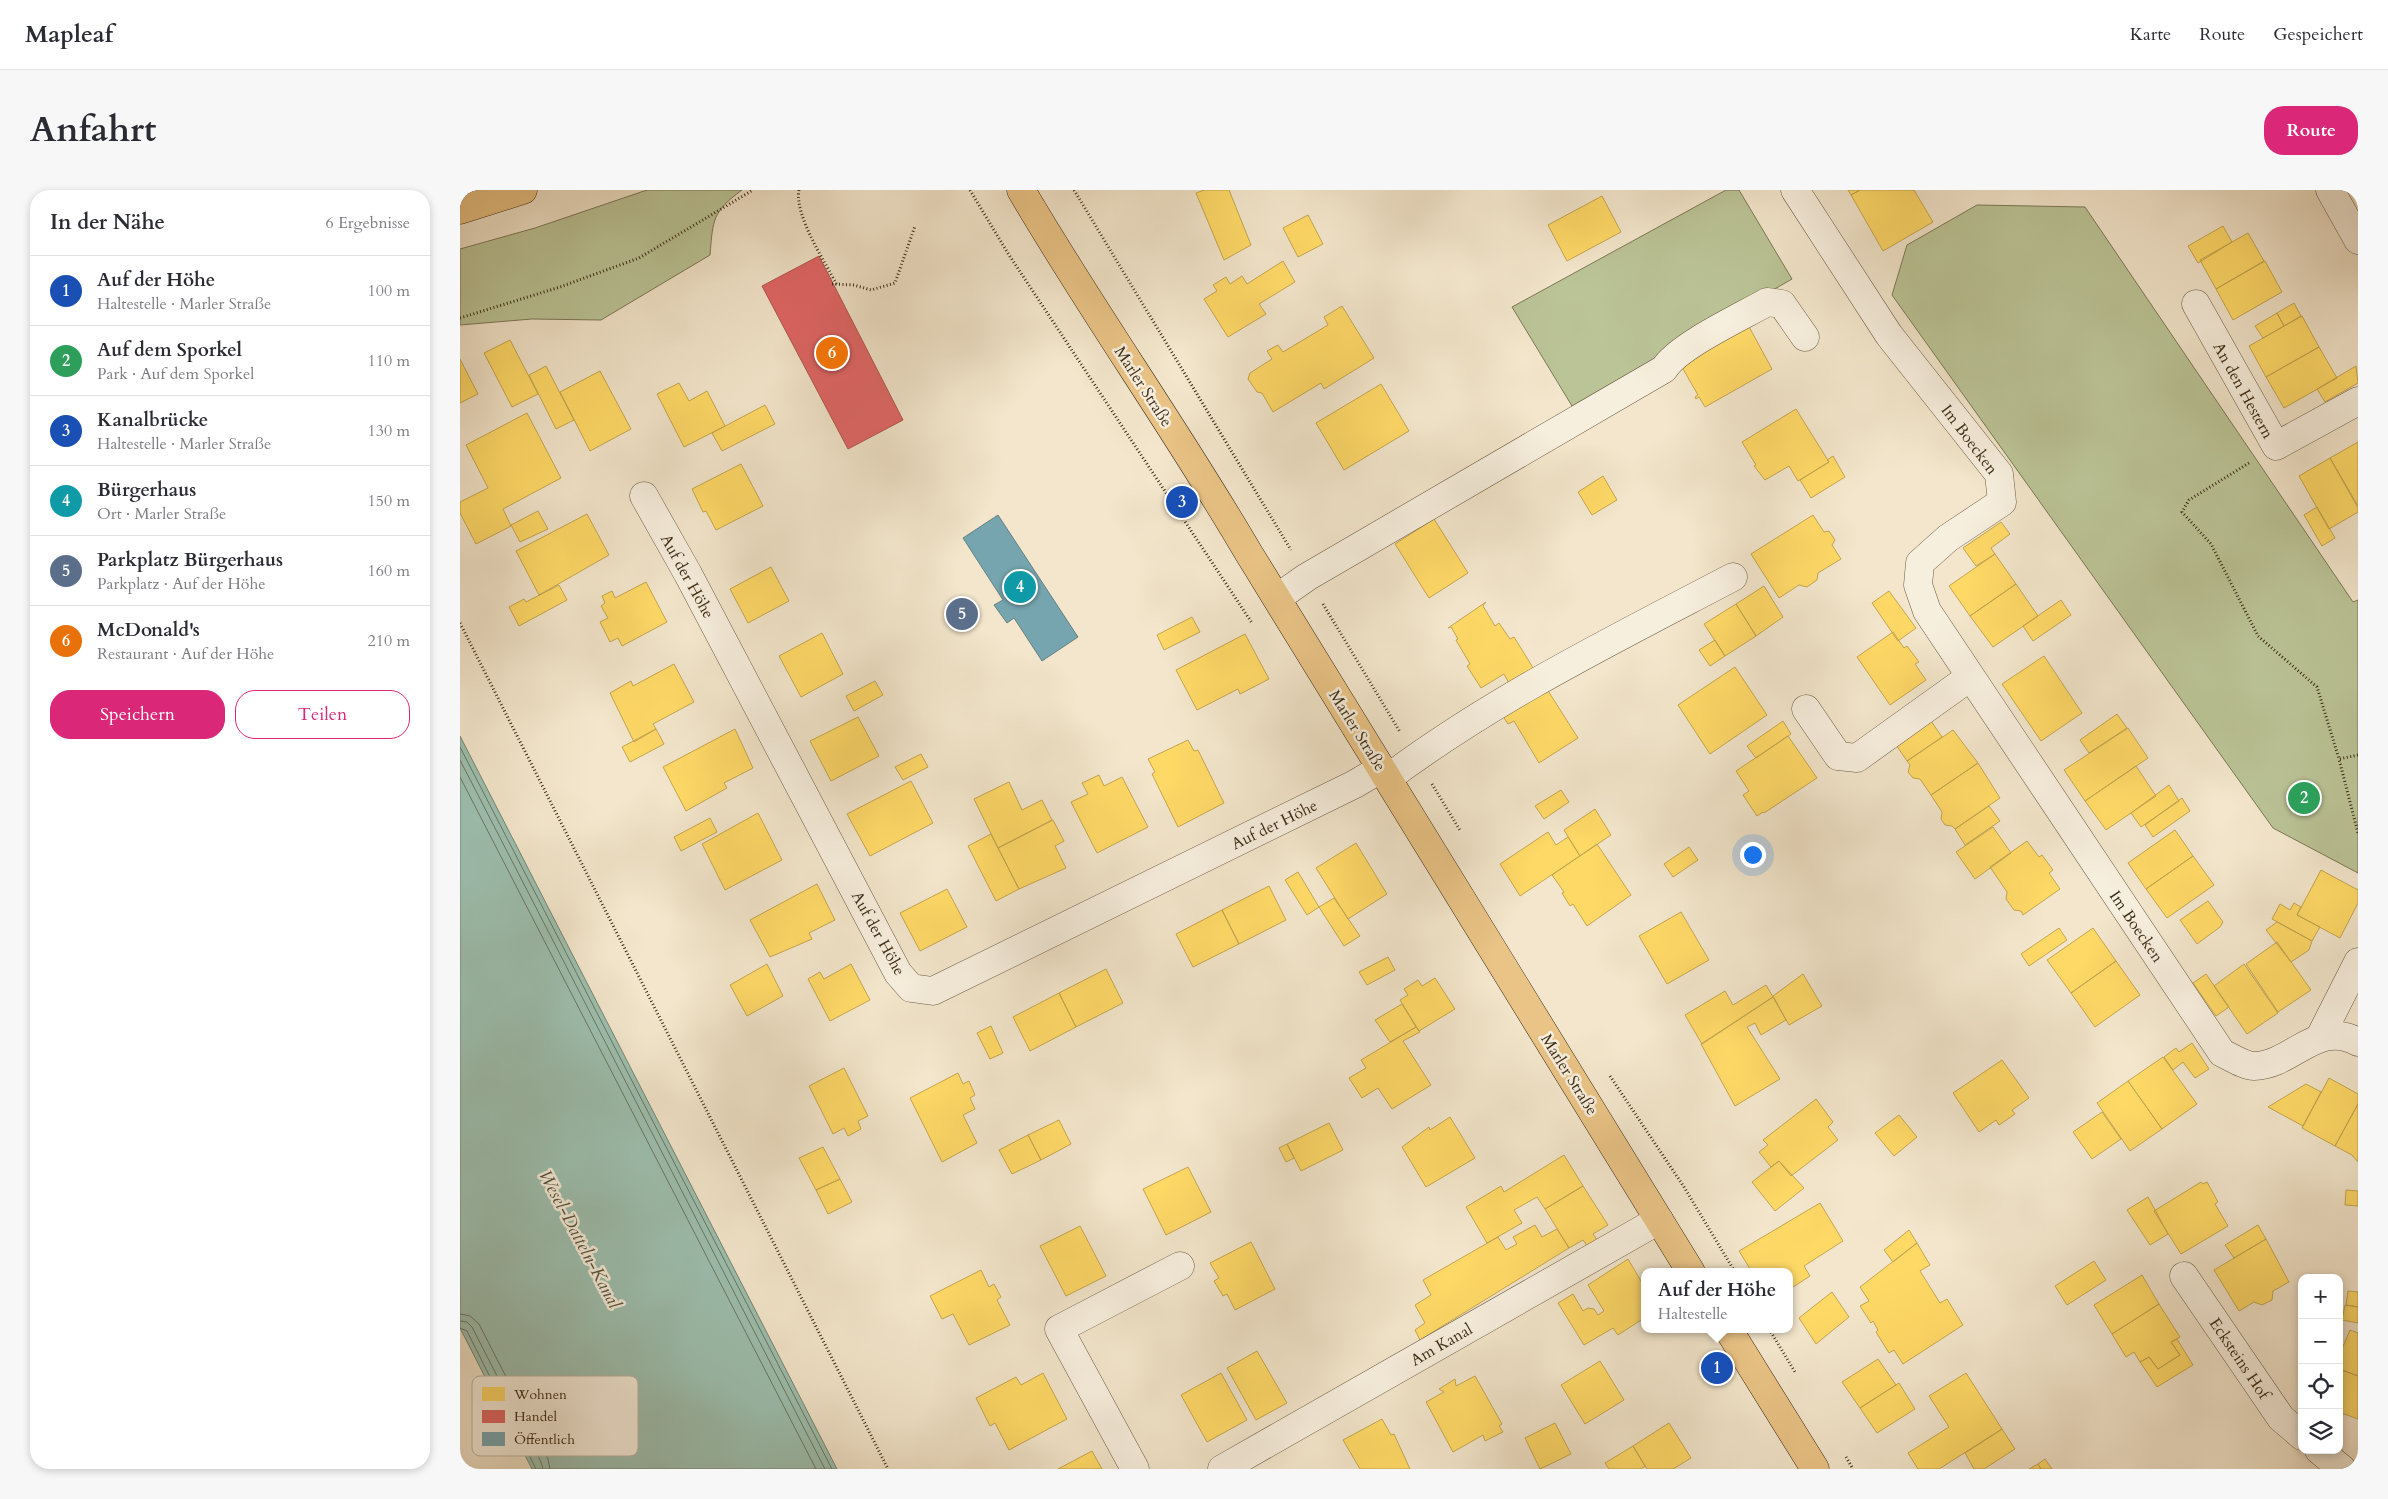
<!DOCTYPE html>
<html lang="de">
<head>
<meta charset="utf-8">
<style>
	body { margin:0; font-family:Cardo,serif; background:#f7f7f7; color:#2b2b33 }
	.controls { position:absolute; right:15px; bottom:15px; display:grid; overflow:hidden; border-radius:10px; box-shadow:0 2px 8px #0003 }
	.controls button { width:45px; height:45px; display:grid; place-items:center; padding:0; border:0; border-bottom:1px solid #e1e1e2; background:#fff; color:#2b2b33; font:25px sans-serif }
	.you { position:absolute; left:1292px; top:664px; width:18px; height:18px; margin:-12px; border:4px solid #fff; border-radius:50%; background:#1a73e8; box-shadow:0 0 0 8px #1a73e833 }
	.badge { display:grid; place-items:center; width:32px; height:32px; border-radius:50%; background:#db2777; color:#fff; font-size:16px; font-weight:700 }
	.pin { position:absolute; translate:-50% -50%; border:2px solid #fff; box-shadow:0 1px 5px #0006 }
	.popup { position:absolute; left:1181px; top:1078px; width:152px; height:65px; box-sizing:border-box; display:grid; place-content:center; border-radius:10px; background:#fff; filter:drop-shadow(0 1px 4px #0005); font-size:16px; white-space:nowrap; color:#7c7c81 }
	.popup b { font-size:19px; color:#2b2b33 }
	.popup::after { content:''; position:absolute; left:50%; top:100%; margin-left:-10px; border:10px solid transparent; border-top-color:#fff }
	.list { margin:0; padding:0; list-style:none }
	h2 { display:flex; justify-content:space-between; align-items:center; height:65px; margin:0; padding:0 20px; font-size:21px }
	h2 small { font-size:16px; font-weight:400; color:#7c7c81 }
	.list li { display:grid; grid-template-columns:32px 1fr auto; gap:15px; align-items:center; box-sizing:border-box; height:70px; padding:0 20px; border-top:1px solid #e1e1e2 }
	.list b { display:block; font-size:19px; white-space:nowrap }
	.list p { margin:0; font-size:16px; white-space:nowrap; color:#7c7c81 }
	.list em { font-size:16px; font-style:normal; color:#7c7c81 }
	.actions { display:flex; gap:10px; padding:15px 20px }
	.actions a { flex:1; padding:11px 0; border:1px solid #db2777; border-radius:20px; text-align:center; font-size:18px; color:#db2777 }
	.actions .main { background:#db2777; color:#fff }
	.icon { flex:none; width:28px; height:28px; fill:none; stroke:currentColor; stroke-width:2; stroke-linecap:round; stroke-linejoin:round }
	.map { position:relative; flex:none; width:1898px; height:1279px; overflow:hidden; border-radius:20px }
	header { display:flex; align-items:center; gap:30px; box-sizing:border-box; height:70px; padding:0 25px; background:#fff; border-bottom:1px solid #e1e1e2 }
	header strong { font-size:24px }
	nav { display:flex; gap:28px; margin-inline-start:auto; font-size:18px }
	.intro { display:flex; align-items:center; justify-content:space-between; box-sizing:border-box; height:120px; padding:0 30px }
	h1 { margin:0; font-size:35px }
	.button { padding:12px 22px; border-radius:20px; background:#db2777; color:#fff; font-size:18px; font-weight:700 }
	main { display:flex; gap:30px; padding:0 30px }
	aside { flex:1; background:#fff; border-radius:20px; box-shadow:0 2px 8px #0003 }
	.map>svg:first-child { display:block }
	.green { fill:#bbc497; stroke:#7c7856 }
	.water { fill:#9dc0b0; stroke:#768572 }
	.homes { fill:#ffd966; stroke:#c4a54e }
	.shops { fill:#e06666; stroke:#af554e }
	.public { fill:#76a5af; stroke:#658181 }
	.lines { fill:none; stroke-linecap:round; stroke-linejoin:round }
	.shore { stroke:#6c7662; stroke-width:1 }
	.minor-casing { stroke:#6a5a43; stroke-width:29 }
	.major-casing { stroke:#3c2c15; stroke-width:29 }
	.path { stroke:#3c2c15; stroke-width:3; stroke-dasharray:1 2.5; stroke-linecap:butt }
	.minor { stroke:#f7efde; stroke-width:28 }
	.major { stroke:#eac386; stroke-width:28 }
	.labels { text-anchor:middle; stroke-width:5; stroke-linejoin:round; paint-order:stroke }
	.street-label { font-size:16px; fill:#3c2c15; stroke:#f7efde }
	.water-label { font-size:18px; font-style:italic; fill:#54513c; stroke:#f7efde }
	.key { fill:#f7efde; stroke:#bfb4a2; stroke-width:1 }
	.key-label { font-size:14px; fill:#3c2c15 }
</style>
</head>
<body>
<header>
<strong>Mapleaf</strong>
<nav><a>Karte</a><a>Route</a><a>Gespeichert</a></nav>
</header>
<div class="intro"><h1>Anfahrt</h1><a class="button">Route</a></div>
<main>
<aside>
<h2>In der Nähe<small>6 Ergebnisse</small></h2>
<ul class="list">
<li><span class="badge" style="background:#1a4fb4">1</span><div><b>Auf der Höhe</b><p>Haltestelle · Marler Straße</p></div><em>100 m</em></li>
<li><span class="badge" style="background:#2e9e5b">2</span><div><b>Auf dem Sporkel</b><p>Park · Auf dem Sporkel</p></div><em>110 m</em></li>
<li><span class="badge" style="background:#1a4fb4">3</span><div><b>Kanalbrücke</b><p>Haltestelle · Marler Straße</p></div><em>130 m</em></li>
<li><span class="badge" style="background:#0f9aa8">4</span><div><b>Bürgerhaus</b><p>Ort · Marler Straße</p></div><em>150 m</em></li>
<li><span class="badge" style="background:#5c6f8a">5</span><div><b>Parkplatz Bürgerhaus</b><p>Parkplatz · Auf der Höhe</p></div><em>160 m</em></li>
<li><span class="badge" style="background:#e8710a">6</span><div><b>McDonald's</b><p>Restaurant · Auf der Höhe</p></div><em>210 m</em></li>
</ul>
<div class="actions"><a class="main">Speichern</a><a>Teilen</a></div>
</aside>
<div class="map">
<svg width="1898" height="1279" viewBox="0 0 1898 1279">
	<rect width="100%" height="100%" fill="#f3e6cc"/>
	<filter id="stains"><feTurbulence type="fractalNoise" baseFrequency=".004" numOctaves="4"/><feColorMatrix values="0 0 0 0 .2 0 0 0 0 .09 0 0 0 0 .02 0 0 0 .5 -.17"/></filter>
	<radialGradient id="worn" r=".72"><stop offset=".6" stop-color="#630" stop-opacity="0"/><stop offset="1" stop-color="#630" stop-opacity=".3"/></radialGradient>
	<path class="green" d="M187,0H282C252,22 253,30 250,65L141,130L72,129L0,135V59L75,38Z
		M1266,0H1279L1332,89L1112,216L1052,117Z
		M1517,15L1625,17L1893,412L1898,410V683L1813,638L1432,105L1447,55Z"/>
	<path class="water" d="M0,546L377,1279H72L0,1138Z"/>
	<path class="homes" d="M744,0H769L791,55L764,70L736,3Z
		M1388,0H1400L1391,5Z
		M1400,0H1454L1473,32L1423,61L1391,5Z
		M1142,6L1161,42L1107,71L1088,35Z
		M848,25L863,54L838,67L823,38Z
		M1763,36L1772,52L1738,73L1728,56Z
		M1788,43L1804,71L1756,99L1740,70Z
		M823,71L835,92L799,114L806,124L768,147L744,109L757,101L753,95L766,87L770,94L782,86L787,94Z
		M1805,71L1822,102L1773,130L1756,99Z
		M1834,113L1841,126L1824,136L1817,123Z
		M882,116L914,168L864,199L861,193L813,222L802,203L797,202L788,189L790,183L812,169L807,161L818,155L823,162L868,135L864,127Z
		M1817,123L1824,136L1803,148L1795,136Z
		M1842,126L1859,157L1806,187L1789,156Z
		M1287,133L1312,179L1245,217L1239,207L1236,209L1235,207L1238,205L1219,172Z
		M50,150L78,204L52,217L24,163Z
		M1859,157L1877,188L1824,218L1806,187Z
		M0,169L18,204L0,213Z
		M86,176L114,230L96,239L69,185Z
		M1896,176L1898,193L1865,212L1857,199Z
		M140,181L171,239L130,261L100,202Z
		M219,193L229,211L247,201L265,236L224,257L197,204Z
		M921,194L949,241L884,280L856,233Z
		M305,215L315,234L262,261L252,243Z
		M1336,219L1369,272L1338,291L1329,276L1305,290L1294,276L1296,275L1282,252Z
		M67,223L101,288L43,319L51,336L16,354L0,323V312L28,298L6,255Z
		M1898,252V316L1870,268Z
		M1373,266L1385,287L1351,308L1340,290L1369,272L1367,270Z
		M1870,268L1898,318V322L1869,339L1839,286Z
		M281,274L303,316L256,340L246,321L243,322L232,299Z
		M1143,286L1157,310L1132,325L1118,302Z
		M1857,317L1875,348L1862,356L1844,325Z
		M78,321L88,339L60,352L51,335Z
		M127,324L149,365L79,405L56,361Z
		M1353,325L1364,342L1369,341L1375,350L1372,355L1381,369L1358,383L1357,390L1347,397L1339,395L1319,408L1291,364Z
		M974,329L1008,383L969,408L935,354Z
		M1541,332L1550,344L1531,358L1535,364L1516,376L1503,358Z
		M1535,364L1556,394L1510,426L1489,396Z
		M311,377L329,411L288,433L270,399Z
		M186,392L207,432L162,456L158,448L150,452L140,432L148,428L141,416L145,413L142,406L152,401L155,408Z
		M1556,394L1578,426L1533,457L1510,426Z
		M99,395L107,410L59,436L49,417L64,409L66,412Z
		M1304,396L1323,427L1296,446L1276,414Z
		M1429,401L1456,438L1438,451L1412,413Z
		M1601,410L1611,425L1573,451L1563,436Z
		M1026,412L1023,416L1035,436L1039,433L1050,449L1054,447L1075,481L1051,497L1044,484L1021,498L1007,476L1010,474L996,450L998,449L991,437L988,438Z
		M1276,414L1296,446L1265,466L1244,434Z
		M732,427L740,442L704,460L697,445Z
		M1433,442L1444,458L1447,456L1459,472L1455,474L1466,490L1430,515L1397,467Z
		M362,443L383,484L341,507L319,466Z
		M785,444L809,489L780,504L778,499L737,520L716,480Z
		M1255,450L1265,466L1250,476L1239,460Z
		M1584,466L1622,523L1581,551L1542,494Z
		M214,474L234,512L193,534L196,539L174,552L150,503L171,491L173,496Z
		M1275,477L1307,525L1250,564L1218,515Z
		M415,491L423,505L394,521L386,506Z
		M1085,496L1118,548L1079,573L1054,531L1048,534L1041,523Z
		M1657,524L1667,538L1629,563L1620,550Z
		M398,527L419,566L371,591L350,551Z
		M1323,531L1331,544L1296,568L1287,556Z
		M1471,531L1482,547L1447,571L1436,555Z
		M1668,538L1688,568L1625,611L1604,580Z
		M196,539L204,554L170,572L162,557Z
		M275,539L293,578L264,593L267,598L226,621L203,577Z
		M1493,540L1518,573L1471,605L1460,589L1453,588L1448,582L1450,575L1447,571Z
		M1328,546L1357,588L1304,623L1303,622L1297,626L1283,605L1289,601L1276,581Z
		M728,550L734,561L738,560L764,613L718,637L692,584L695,582L688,569Z
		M461,564L468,577L443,590L435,577Z
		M1518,573L1540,608L1495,639L1492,636L1485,635L1481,629L1482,622L1471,605Z
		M1676,576L1696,606L1646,640L1625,611Z
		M639,585L644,596L662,587L688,637L637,663L611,612L628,604L622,593Z
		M451,591L473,633L410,666L387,624Z
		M549,592L562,620L582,610L592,630L538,658L514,609Z
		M1709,595L1719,611L1681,637L1671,623Z
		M1101,600L1109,612L1084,629L1075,616Z
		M1722,608L1730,621L1693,647L1685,635Z
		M1529,616L1540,631L1505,655L1495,639Z
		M1135,619L1151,645L1120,666L1104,640Z
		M298,623L322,670L265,700L242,654Z
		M250,628L257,642L221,661L214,647Z
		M593,630L604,651L595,656L606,678L559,699L538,658Z
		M1533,637L1551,663L1515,689L1496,662Z
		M1715,640L1733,666L1686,699L1668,673Z
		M1088,642L1096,655L1108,647L1120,666L1060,706L1040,674Z
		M531,644L559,699L536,711L508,656Z
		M1567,651L1579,667L1582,665L1593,680L1589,683L1600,699L1563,725L1561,721L1554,720L1546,709L1547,702L1530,677Z
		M896,653L927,704L888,729L856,678Z
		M1137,654L1171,705L1127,736L1113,714L1110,716L1102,703L1104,702L1092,685Z
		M1229,657L1238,670L1213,687L1204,674Z
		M1733,666L1754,695L1707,728L1686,699Z
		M1861,680L1898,700V713L1880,748L1837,725Z
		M838,682L859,717L847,725L825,690Z
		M357,694L375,730L349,743L352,749L310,767L290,730Z
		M809,696L826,730L779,754L762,720Z
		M487,699L507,737L460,761L440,723Z
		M874,708L900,746L884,756L859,717Z
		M1748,711L1763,732L1760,737L1737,754L1720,730Z
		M1834,713L1841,717L1837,725L1860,737L1852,751L1812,729L1820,714L1830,720Z
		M762,720L779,754L733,777L716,744Z
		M1221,722L1249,770L1207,794L1179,746Z
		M1817,732L1852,751L1849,760L1831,772L1806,740Z
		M1599,738L1607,750L1569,776L1561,764Z
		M1633,738L1656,771L1611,803L1587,770Z
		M1817,752L1851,800L1818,822L1786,774Z
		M928,767L935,780L907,795L899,782Z
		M1656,771L1680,805L1635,837L1611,803Z
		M307,774L323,806L287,826L270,795Z
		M391,774L410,810L370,831L348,789L360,782L364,789Z
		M1784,774L1818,823L1787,844L1754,796Z
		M646,779L663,813L616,837L599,803Z
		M1343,784L1362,816L1329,835L1313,806Z
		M1746,784L1769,817L1756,826L1733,793Z
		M975,788L995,819L959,841L940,810L948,805L944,799L958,790L962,796Z
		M1306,795L1313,807L1242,854L1225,825L1265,801L1273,815Z
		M599,803L616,837L570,861L553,827Z
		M1313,807L1326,830L1301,845L1295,833L1287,837L1320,889L1275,916L1241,854Z
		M942,814L956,837L930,852L915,830Z
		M531,836L543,863L530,869L517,843Z
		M956,837L960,842L943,851L971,895L932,919L918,898L902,908L889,888L906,878L901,870Z
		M1732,853L1749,879L1735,888L1723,872L1713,880L1704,867L1716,858L1719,862Z
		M1703,867L1737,914L1702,939L1668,891Z
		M1542,870L1569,908L1552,920L1555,924L1539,935L1536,930L1519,942L1493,903Z
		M384,878L408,926L398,931L401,939L388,946L384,938L373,944L349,896Z
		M498,883L503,894L509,891L515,905L510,908L515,919L503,925L517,953L482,972L450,908Z
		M1869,888L1898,904V914L1875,956L1842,938Z
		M1668,891L1702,939L1670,961L1637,913Z
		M1846,894L1861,902L1843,936L1808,917Z
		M1356,909L1373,932L1368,937L1378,950L1331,986L1319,971L1311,977L1299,962L1308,955L1303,950Z
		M1898,914V972L1892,965L1875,956Z
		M1642,922L1661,949L1632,969L1613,942Z
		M1439,925L1457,947L1434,966L1415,943Z
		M990,927L1015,968L966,997L942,957L969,937L970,940Z
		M599,930L611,954L581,970L568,945Z
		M869,933L883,960L841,981L827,954Z
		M568,945L581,970L552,984L539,960Z
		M827,954L834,968L826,972L819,958Z
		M363,957L380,989L356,1000L339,968Z
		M1104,965L1123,996L1085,1019L1077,1007L1054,1020L1062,1033L1027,1053L1006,1017L1041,996L1044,1002Z
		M1319,971L1344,998L1315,1021L1292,992Z
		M728,977L751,1022L706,1045L683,999Z
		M380,989L392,1012L368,1024L356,1000Z
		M1741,992L1743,994L1747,992L1758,1012L1755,1014L1768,1036L1721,1064L1694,1021Z
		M1123,996L1148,1035L1133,1044L1138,1051L1128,1057L1123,1050L1109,1058L1085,1019Z
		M1886,1000L1898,1001V1016L1885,1015Z
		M1688,1007L1708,1044L1690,1055L1667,1020Z
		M1360,1013L1383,1051L1344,1076L1350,1086L1330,1099V1082H1292L1279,1061Z
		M1075,1035L1082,1047L1097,1039L1109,1058L960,1150L955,1140L965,1133L955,1115L971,1105L963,1090L1038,1047L1046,1060L1057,1054L1053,1047Z
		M1798,1035L1806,1049L1774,1068L1765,1055Z
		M620,1036L646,1086L606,1106L580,1056Z
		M1449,1040L1457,1053L1433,1072L1424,1060Z
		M1806,1049L1829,1092L1813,1101L1812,1110L1802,1115L1794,1112L1779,1121L1754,1080Z
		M791,1052L815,1099L775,1120L767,1104L763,1106L754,1091L759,1088L750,1073Z
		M1457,1053L1470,1075L1460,1081L1480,1113L1487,1109L1503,1135L1443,1174L1434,1160L1429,1163L1416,1142L1418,1140L1413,1131L1411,1133L1400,1116L1409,1111L1400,1097Z
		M1168,1069L1184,1096V1128L1158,1145L1153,1138L1124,1155L1098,1113L1113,1104L1123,1121L1128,1118L1134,1119L1138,1125L1144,1121L1128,1095Z
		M1634,1071L1646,1090L1607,1115L1595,1096Z
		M521,1080L529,1097L534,1094L541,1107L537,1110L550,1135L509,1155L493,1124L482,1129L470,1106Z
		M1682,1085L1699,1114L1652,1144L1634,1115Z
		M1888,1101L1898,1102V1117L1886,1115Z
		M1372,1102L1389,1127L1356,1154L1339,1128Z
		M1699,1114L1720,1147L1711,1152L1720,1165L1698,1179L1689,1167L1680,1172L1674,1162L1666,1167L1652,1144Z
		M1885,1115L1898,1117V1133L1882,1130Z
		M1890,1140L1898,1143V1186L1879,1179V1166Z
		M1717,1149L1733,1175L1697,1197L1680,1172L1689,1167L1698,1179L1720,1165L1711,1152Z
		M797,1161L827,1213L796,1230L767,1178Z
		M1418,1169L1436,1195L1400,1218L1382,1192Z
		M1140,1171L1164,1210L1125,1234L1101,1195Z
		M1879,1179L1898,1186V1229L1879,1222Z
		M583,1183L607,1229L549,1260L535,1233L530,1236L516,1208L556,1187L561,1195Z
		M761,1183L787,1230L747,1252L721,1205Z
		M1506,1183L1542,1239L1479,1279H1458L1448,1263L1489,1237L1469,1206Z
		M1015,1186L1042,1234L1039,1236L1043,1242L1025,1251L1023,1245L993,1262L966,1212L984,1202L979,1199L995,1189L996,1196Z
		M1439,1193L1455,1219L1417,1243L1400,1218Z
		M922,1229L931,1245L934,1244L950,1279H900L883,1250Z
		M1095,1233L1111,1264L1080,1279L1065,1248Z
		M1209,1233L1231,1268L1213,1279H1187L1173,1256Z
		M1542,1239L1555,1259L1524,1279H1514L1505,1263Z
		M1173,1256L1185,1276L1181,1279H1149L1145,1273Z
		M632,1261L642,1279H598Z
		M1585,1269L1592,1279H1581L1578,1274Z
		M1578,1274L1581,1279H1569Z"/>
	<path class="shops" d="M359,66L443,230L388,259L302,96Z"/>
	<path class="public" d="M538,325L618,447L582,471L554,428L547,433L534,415L543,410L503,348Z"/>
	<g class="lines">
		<path class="shore" d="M0,557L372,1279
			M0,570L365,1279
			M0,587L356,1279
			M0,1124L10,1126L19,1134L88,1269L90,1279
			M0,1131L7,1132L12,1137L81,1272L83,1279
			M0,1138L7,1141L76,1279"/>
		<g class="minor-casing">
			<path id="minor" d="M1335,0L1429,145L1539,284L1542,312L1488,348L1460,373L1458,395L1467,421L1762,863C1771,867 1785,876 1794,876C1833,875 1857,829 1898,852
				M1870,0L1898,50
				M1736,114L1816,256L1898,211
				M184,306L228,384L438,783L451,798L473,801L895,594L922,578
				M817,408L847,387L1204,179C1218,156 1281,127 1307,112L1322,114L1345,147
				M1346,519L1378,566L1397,568L1510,487
				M928,588C1035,508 1155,449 1273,387
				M1860,847L1898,772
				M1724,1086L1821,1228L1842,1246
				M1859,1260L1882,1279
				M675,1279L599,1139L720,1076
				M762,1279L1199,1030"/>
		</g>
		<g class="major-casing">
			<path id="major" d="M561,0C633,123 716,239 788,362L1231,1082
				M0,20L63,0
				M1268,1139L1355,1279"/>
		</g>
		<path class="path" d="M339,0C334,25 365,72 377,95
			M510,0L549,65L792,433
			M614,0L831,360
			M372,94L394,95L411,100L435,93L455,36
			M0,128L100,97L179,68L293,0
			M1789,273L1729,310L1722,322L1751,354L1798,446L1857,497L1879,569
			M863,414L940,542
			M0,433L428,1279
			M1898,565L1879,569L1898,643
			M972,594L1001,642
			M1150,886L1224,997L1275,1082
			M1309,1139L1335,1182
			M1386,1267L1393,1279
			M0,1272L4,1279"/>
		<use href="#minor" class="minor"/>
		<use href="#major" class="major"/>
	</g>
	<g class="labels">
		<g class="street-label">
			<text transform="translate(684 196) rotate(57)" y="6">Marler Straße</text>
			<text transform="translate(1784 200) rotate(61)" y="6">An den Hestern</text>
			<text transform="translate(1510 249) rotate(53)" y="6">Im Boecken</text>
			<text transform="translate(228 386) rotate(61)" y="6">Auf der Höhe</text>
			<text transform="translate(898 540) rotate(58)" y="6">Marler Straße</text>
			<text transform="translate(814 634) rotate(-26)" y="6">Auf der Höhe</text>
			<text transform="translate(1677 736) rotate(56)" y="6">Im Boecken</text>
			<text transform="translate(419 743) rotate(61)" y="6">Auf der Höhe</text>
			<text transform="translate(1110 884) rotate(58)" y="6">Marler Straße</text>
			<text transform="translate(981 1154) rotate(-30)" y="6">Am Kanal</text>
			<text transform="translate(1780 1168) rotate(56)" y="6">Ecksteins Hof</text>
		</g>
		<g class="water-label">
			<text transform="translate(120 1049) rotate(62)" y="6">Wesel-Datteln-Kanal</text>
		</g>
	</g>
	<rect x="12" y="1186" width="166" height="80" rx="8" class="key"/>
	<rect x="22" y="1197" width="23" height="14" fill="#ffd966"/>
	<rect x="22" y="1220" width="23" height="13" fill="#e06666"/>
	<rect x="22" y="1242" width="23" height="14" fill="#76a5af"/>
	<g class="key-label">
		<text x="54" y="1209">Wohnen</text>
		<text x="54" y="1231">Handel</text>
		<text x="54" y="1254">Öffentlich</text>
	</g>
	<rect width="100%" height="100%" filter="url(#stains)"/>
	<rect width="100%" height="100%" fill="url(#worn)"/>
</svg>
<div class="controls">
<button>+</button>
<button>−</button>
<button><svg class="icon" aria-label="locate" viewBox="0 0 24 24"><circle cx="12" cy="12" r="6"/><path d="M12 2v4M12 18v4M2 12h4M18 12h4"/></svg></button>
<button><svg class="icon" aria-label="layers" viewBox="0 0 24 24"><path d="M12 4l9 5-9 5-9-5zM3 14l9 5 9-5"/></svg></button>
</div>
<div class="you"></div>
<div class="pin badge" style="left:1257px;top:1178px;background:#1a4fb4">1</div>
<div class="popup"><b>Auf der Höhe</b>Haltestelle</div>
<div class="pin badge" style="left:1844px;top:608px;background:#2e9e5b">2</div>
<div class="pin badge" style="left:722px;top:312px;background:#1a4fb4">3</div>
<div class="pin badge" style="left:560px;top:397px;background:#0f9aa8">4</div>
<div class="pin badge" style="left:502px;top:424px;background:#5c6f8a">5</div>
<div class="pin badge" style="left:372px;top:163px;background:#e8710a">6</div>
</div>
</main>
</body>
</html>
